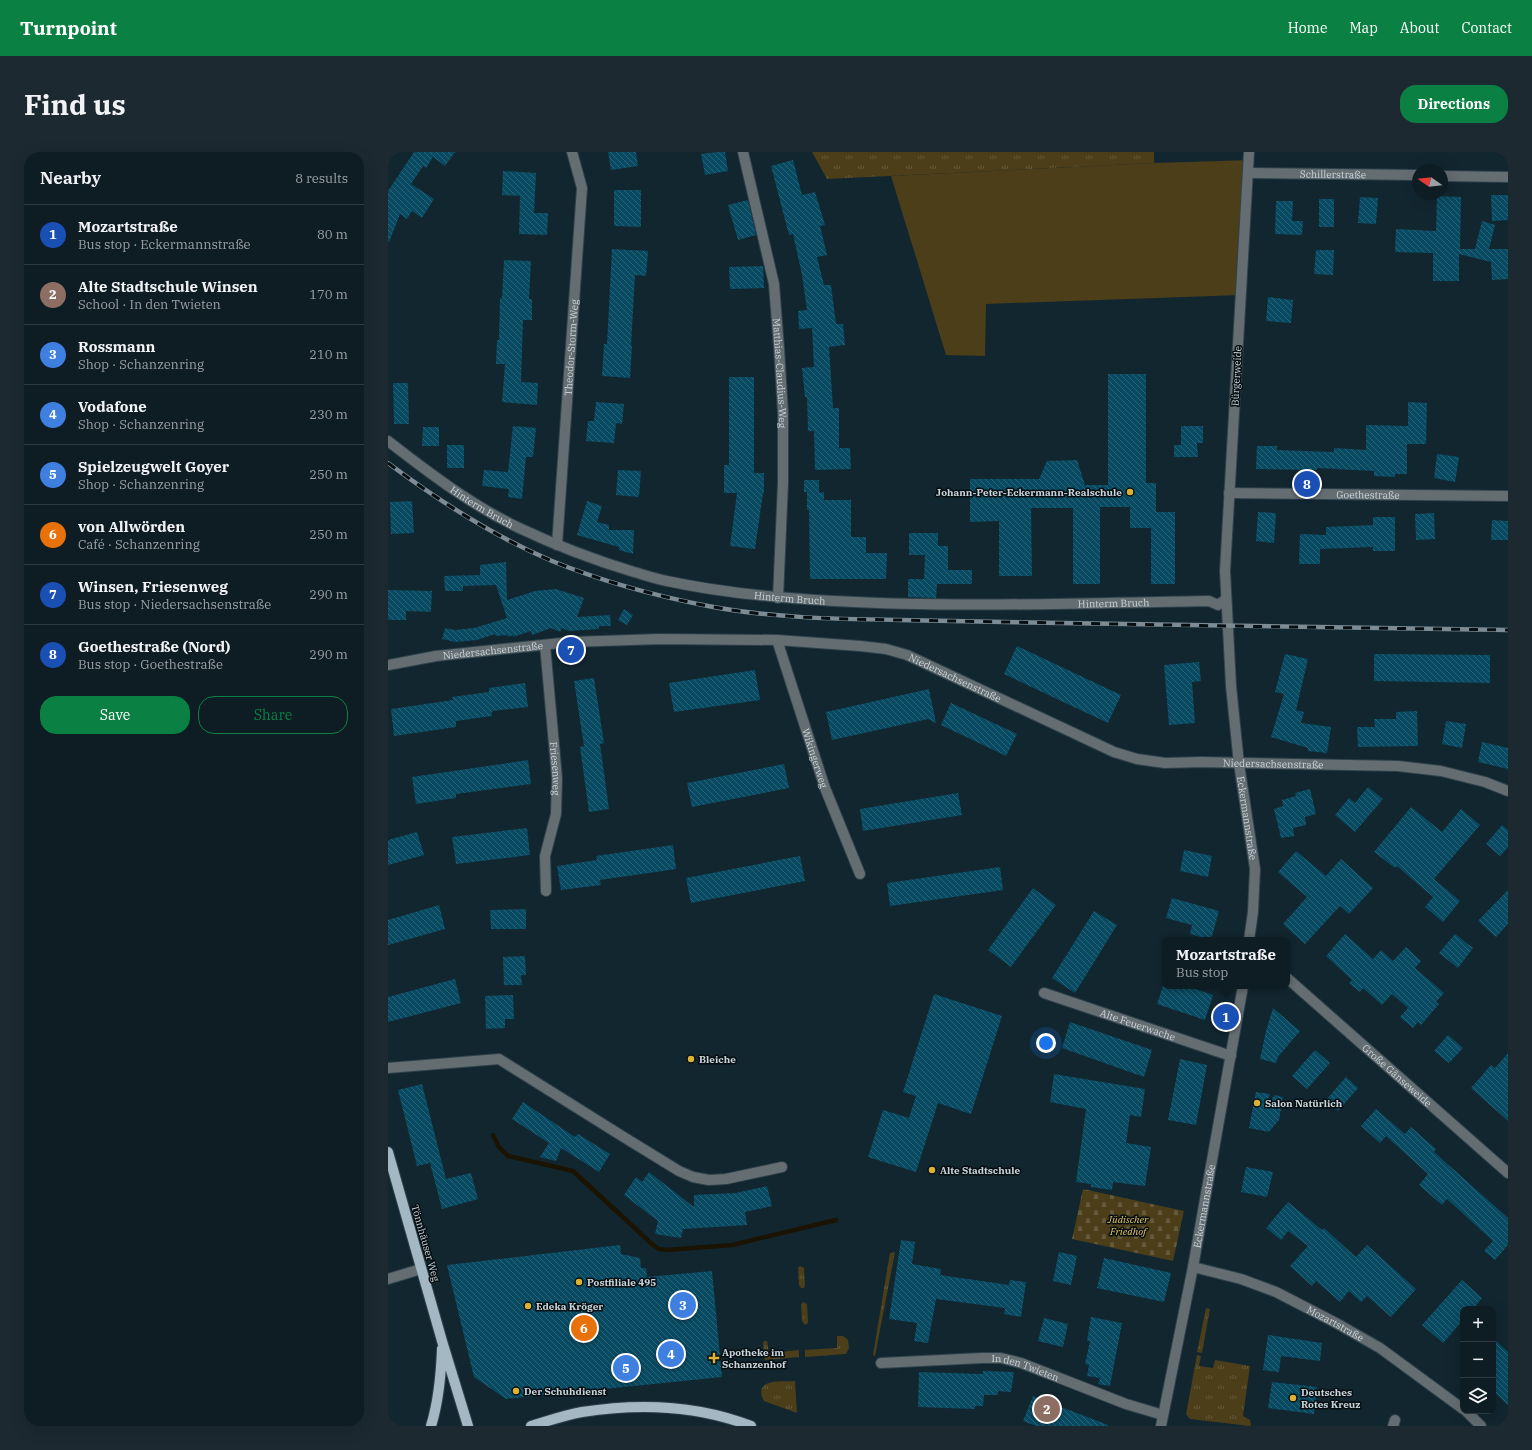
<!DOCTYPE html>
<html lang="en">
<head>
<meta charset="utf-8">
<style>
	body { margin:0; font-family:"IBM Plex Serif",serif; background:#1c2931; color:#f1f3f6 }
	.controls { position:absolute; right:12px; bottom:12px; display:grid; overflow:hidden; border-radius:8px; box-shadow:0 4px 16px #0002 }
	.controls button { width:36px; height:36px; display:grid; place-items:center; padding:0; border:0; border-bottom:1px solid #2e3a41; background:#0e1c24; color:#f1f3f6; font:20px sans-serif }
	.compass { position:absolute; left:1024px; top:12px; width:36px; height:36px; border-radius:50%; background:#0e1c24; box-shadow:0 4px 16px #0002; rotate:284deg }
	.you { position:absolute; left:658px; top:891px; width:14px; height:14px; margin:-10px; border:3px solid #fff; border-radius:50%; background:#1a73e8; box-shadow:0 0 0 6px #1a73e833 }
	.badge { display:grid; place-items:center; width:26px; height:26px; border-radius:50%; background:#0b8043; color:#fff; font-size:13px; font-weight:700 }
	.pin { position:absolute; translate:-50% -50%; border:2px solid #fff; box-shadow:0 1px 4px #0006 }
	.popup { position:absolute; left:774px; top:785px; width:128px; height:52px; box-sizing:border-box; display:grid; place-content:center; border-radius:8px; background:#0e1c24; filter:drop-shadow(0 1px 3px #0005); font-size:13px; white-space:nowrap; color:#9ba1a6 }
	.popup b { font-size:15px; color:#f1f3f6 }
	.popup::after { content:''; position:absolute; left:50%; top:100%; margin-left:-8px; border:8px solid transparent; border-top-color:#0e1c24 }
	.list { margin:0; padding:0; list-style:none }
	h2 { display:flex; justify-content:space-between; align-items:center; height:52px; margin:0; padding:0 16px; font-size:17px }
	h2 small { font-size:13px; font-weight:400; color:#9ba1a6 }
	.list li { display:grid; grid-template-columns:26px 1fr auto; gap:12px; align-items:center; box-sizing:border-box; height:60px; padding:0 16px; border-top:1px solid #2e3a41 }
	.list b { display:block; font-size:15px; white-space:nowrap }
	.list p { margin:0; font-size:13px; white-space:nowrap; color:#9ba1a6 }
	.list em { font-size:13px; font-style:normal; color:#9ba1a6 }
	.actions { display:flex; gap:8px; padding:12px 16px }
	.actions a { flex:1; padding:9px 0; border:1px solid #0b8043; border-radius:16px; text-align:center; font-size:14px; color:#0b8043 }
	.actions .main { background:#0b8043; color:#fff }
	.icon { flex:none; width:22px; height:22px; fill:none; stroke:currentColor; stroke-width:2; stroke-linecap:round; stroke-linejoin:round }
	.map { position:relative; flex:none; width:1120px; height:1274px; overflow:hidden; border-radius:16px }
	header { display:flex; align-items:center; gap:24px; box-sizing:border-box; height:56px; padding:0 20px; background:#0b8043; color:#fff }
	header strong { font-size:19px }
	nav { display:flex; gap:22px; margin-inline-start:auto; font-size:14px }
	.intro { display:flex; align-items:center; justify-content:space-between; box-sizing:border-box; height:96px; padding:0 24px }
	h1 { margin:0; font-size:28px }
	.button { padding:10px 18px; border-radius:16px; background:#0b8043; color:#fff; font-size:14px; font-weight:700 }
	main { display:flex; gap:24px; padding:0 24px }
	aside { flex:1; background:#0e1c24; border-radius:16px; box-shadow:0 4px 16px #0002 }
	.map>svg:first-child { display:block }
	.grass { fill:url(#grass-tufts) }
	.cemetery { fill:url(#cemetery-stones) }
	.park { fill:#4b3e19 }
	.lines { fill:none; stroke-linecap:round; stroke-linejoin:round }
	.stream { stroke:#1b1402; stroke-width:4.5 }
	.building { fill:url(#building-back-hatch) }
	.minor-casing { stroke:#2f424c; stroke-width:12 }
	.major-casing { stroke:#2f424c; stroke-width:12 }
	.minor { stroke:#646d72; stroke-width:10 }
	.major { stroke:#a4b8c3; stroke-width:10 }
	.rail-casing { stroke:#7c8b94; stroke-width:4.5 }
	.rail { stroke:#060e12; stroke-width:3; stroke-dasharray:9; stroke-linecap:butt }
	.poi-dot { fill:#dbb233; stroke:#060e12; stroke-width:1.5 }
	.labels { text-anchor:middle; stroke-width:3; stroke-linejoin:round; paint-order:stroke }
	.street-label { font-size:10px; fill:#cad6dd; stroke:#060e12 }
	.poi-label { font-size:10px; font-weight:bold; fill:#cad6dd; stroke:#060e12; text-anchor:start }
	.park-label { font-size:10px; font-style:italic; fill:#eac86a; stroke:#060e12 }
</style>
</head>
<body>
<header>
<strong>Turnpoint</strong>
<nav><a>Home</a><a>Map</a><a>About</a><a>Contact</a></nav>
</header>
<div class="intro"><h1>Find us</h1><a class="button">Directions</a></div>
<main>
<aside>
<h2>Nearby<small>8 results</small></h2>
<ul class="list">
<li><span class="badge" style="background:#1a4fb4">1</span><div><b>Mozartstraße</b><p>Bus stop · Eckermannstraße</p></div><em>80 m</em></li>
<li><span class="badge" style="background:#8d6e63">2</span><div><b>Alte Stadtschule Winsen</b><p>School · In den Twieten</p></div><em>170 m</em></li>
<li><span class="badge" style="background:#3f7fe0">3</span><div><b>Rossmann</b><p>Shop · Schanzenring</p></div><em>210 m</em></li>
<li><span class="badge" style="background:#3f7fe0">4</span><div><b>Vodafone</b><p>Shop · Schanzenring</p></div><em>230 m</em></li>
<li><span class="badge" style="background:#3f7fe0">5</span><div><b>Spielzeugwelt Goyer</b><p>Shop · Schanzenring</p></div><em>250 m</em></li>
<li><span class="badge" style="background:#e8710a">6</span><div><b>von Allwörden</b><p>Café · Schanzenring</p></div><em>250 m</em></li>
<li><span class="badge" style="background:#1a4fb4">7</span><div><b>Winsen, Friesenweg</b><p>Bus stop · Niedersachsenstraße</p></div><em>290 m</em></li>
<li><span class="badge" style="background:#1a4fb4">8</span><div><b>Goethestraße (Nord)</b><p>Bus stop · Goethestraße</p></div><em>290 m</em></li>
</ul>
<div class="actions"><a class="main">Save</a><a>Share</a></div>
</aside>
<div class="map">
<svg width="1120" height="1274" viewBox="0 0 1120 1274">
	<defs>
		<pattern id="grass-tufts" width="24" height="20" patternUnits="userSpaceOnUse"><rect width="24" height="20" fill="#4b3e19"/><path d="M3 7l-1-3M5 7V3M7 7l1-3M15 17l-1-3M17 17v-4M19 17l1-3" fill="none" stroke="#64593a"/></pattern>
		<pattern id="cemetery-stones" width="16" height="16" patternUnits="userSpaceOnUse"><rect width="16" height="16" fill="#4b3e19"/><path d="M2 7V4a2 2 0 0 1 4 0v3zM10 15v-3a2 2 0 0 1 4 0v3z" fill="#64593a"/></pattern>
		<pattern id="building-back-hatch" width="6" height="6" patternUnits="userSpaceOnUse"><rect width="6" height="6" fill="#084a61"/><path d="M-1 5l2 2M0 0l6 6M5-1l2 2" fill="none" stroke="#2b6377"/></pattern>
	</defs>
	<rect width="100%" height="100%" fill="#122630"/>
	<path class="grass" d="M424,0H766V11L439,27Z
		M507,1100L487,1204L485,1203L502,1101Z
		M412,1114L416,1116L417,1133L416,1136H413L411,1133L410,1116Z
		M415,1150L419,1152L420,1169V1171L417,1173L414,1169L413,1153Z
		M818,1156L822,1157L814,1201L809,1200Z
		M449,1184H455L460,1188L461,1196L458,1202L417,1205V1198L449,1196Z
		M376,1189H379L381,1201L411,1198V1205L377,1208L375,1191Z
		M809,1203L813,1204L811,1214L825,1216L827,1208L862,1214L855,1264L862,1268L863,1273L862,1274L802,1267L798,1262Z
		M407,1229L409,1261L376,1249L374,1245C368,1226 395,1230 407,1229Z"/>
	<path class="cemetery" d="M695,1037L796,1059L785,1109L684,1087Z"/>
	<path class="park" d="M861,8L853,143L598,152L597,204L558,203L503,24L766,11Z"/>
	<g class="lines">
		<path class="stream" d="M105,983L111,995L120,1004L185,1019L265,1093L271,1097L279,1098L344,1093L448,1068"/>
	</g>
	<path class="building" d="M26,0H67L57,14L45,5L38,16L35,14L23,32L46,47L34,66L24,59L19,67L12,62L1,90H0V39Z
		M220,0H248L250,14L223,18Z
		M329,0H337L340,19L317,23L313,2Z
		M405,8L414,43L427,40L437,73L432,74L439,103L429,105L436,133H443L448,172H455L457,193L441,195L445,256H451V296H462L463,317L427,318L426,279H420L419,245H417L414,216L426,215L424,176L411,177L410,159L419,158L414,123L405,82L401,83L383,14Z
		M115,19L148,21L146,61H160L159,83L131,82L132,44L114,43Z
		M226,38H253V75L226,74Z
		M1103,43H1120V68L1104,69Z
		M1049,44L1073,45L1072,97H1087L1094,69L1107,73L1101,97H1120V127L1104,128L1103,110L1071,102V129H1045V101L1007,100L1008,77L1048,79Z
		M972,45L990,46L988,72L970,71Z
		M931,47H946V75H931Z
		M360,48L368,83L350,88L340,53Z
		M888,49H905L904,69H915L914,83L887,82Z
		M224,97L260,99L258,124L247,123L243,194H244L242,226L214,224L216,192H219Z
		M928,98H946L945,123L926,122Z
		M116,108L143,109L141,147H144V168H135L133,230L150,231L149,253L114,250L117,212H108L109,188H111L112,146H114Z
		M375,114L376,136L342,137L341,115Z
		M880,145L905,148L903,171L878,169Z
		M720,222H758V331H768V360H787V432H763V376H742V355H712V432H685V356H643L644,424H611V369L582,370V327H651L659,309L689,308L697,333H720Z
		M341,225H366V321H376V341H375L367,397L342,394L349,341H336V313H341Z
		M5,231H20L21,272H6Z
		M208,250L236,252L234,272L228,271L226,291L198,289L200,269H206Z
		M1020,250L1039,251L1038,292H1019V322H1007V325L986,324V319L929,316V318L868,317L869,294H889V298L946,300V296L978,298V273L1020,274Z
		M125,274L148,276L145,305H138L134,347L120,345L121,337L94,334L96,318L120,320Z
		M793,274H815V291H809L810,305H786V293H793Z
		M35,275H51V294H34Z
		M59,293H76V316H59Z
		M1049,302L1071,305L1067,330L1046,326Z
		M230,318L253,319L251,345L228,343Z
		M416,328H431V341L436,340V348H463V385H478V401H499L498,427H422L421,358H419V340H416Z
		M24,349L26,381L3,382L2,350Z
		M199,349L214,354L209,370L221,373V378H246L245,402L231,398V395L189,383Z
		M870,360L888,361L886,391L868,389Z
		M1046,361L1047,387L1028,388L1027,362Z
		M985,365H1007V399H985V395L932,397V412H911L912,382L938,383V375L985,373Z
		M1104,368L1120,369V388H1103Z
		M521,381H550V394H560V418H584V432H549L548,446L520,445V427H536L537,403H521Z
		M118,410L119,448L147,439L168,437L196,446L189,465L222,463L223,474H211V477L181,479L174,476L172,480L163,476L144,483L143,479L125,485V483L120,485L119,483L108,484L107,482L89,488L67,490L54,487L57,476L67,478L86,476L119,466L108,433L75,434V439H57L56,424L92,423V413Z
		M0,438L44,439L43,460L18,459V468H0Z
		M236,457L245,463L239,473L230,468Z
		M629,494L733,543L720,571L616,522Z
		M897,502L920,507L908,558L916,560L913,571L943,575L939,601L920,599V596L883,585L896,542L887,540Z
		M986,502L1102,503V531L986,529Z
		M811,510L813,529L804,530L807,571L781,573L776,513Z
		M367,518L372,548L286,560L281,531Z
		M206,526L216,591L212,592L221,657L201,660L192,595L196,594L186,529Z
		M137,531L140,555L104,559V564L68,569V575L6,584L3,557L65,548L64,545L101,540V536Z
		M541,537L548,571L540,567L444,588L438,560Z
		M563,551L629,582L618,604L553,573Z
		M1029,559L1030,594L970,595L969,575H987L986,567H1008V560Z
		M1058,569L1078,572L1074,596L1054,592Z
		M1094,590L1120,596V617L1090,610Z
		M140,608L143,632L68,642V646L28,652L24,625Z
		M396,612L401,636L304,655L299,631Z
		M980,635L995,647L967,680L947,663L961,646L967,651Z
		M922,637L928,662L917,665L918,673L905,676L906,684L893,686L886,657L895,654L894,648L908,644L907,641Z
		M570,641L574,663L475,679L472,657Z
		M1023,655L1054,680L1073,657L1092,673L1046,727L1072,749L1055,770L1037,755L1045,745L1009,714L1007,716L986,700Z
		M1114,673L1120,678V695L1112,704L1098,692Z
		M139,676L142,703L68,712L64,685Z
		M29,680L36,703L0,713V688Z
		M285,693L288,717L212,728L213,733L173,738L169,714L209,708L208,704Z
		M796,698L824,704L820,725L792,719Z
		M908,699L938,724L953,707L985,736L961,762L952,754L917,792L895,772L919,745L890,720Z
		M412,704L417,729L303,751L298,726Z
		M612,715L615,738L502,754L499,731Z
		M645,736L668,753L623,815L600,798Z
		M1120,738V772L1108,785L1090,769Z
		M784,746L831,759L823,788L802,782L804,773L778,766Z
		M51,753L57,777L0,793V768Z
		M138,757V777H103L102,758Z
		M706,759L729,773L687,841L664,826Z
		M957,782L985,807L993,798L1005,809L1018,795L1033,809L1027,816L1056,841L1048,850L1051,852L1033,873L1030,870L1025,876L1012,865L1020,856L1004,842L994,853L975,836L972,840L961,831L964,828L938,804Z
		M1067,782L1085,796L1070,816L1051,801Z
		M137,804L138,823H133L134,833H116L115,805Z
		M67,827L73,851L0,870V845Z
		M775,834H799L825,843L817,868L769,852Z
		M546,842L614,864L583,962L550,951L528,1020L480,1005L495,958L521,966L528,944L515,940Z
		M125,843L126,867H117V876L98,877L97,844Z
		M885,856L912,879L890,905L888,911L872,907L878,879Z
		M682,870L764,898L756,925L674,896Z
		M1060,883L1075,896L1061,911L1046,899Z
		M927,898L942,911L919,937L904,924Z
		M1120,901V969L1083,936L1103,913L1107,916Z
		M792,907L819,913L808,973L780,968Z
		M666,922L757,937L753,965L742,963L738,991L763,995L757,1034L725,1030L724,1038L703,1035V1032L688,1030L698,957L662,950Z
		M958,925L970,936L950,959L938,948Z
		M34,932L58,1027L83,1021L90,1047L54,1057L42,1011L29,1014L10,938Z
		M868,940L882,942L880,951L887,943L895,945L891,968L881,980L861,976Z
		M135,950L187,985L190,982L222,1002L211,1020L173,996L168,1009L152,1005L161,991L124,967Z
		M988,957L1017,982L1023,975L1048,997L1046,1000L1120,1066V1093L1107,1108L1096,1099L1105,1089L1059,1047L1054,1053L1031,1033L1040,1022L998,984L992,991L973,974Z
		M858,1015L885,1020L879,1045L853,1040Z
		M261,1020L306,1055V1043L348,1041L379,1034L384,1054L357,1060L359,1073L295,1077L293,1086L267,1082L270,1069L236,1043L248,1025L254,1030Z
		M900,1050L934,1078L936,1076L968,1105L979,1093L1028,1137L1003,1165L979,1144L973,1150L961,1139L952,1150L928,1129L924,1134L902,1114L920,1094L900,1079L893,1088L878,1076Z
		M513,1088L527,1090L524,1112L553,1117L552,1123L621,1133L622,1128L638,1130L633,1165L616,1162L617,1156L548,1147L540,1191L526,1189L529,1171L501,1167Z
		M232,1093L233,1102L252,1106L253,1116H258L259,1125L324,1119L334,1225L118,1247L86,1225L59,1113Z
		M671,1100L689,1104L683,1133L665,1129Z
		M716,1106L783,1121L776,1150L709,1136Z
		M1074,1128L1094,1146L1085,1157H1075V1168L1055,1191L1034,1173Z
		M703,1165L734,1171L722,1234L710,1232L712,1226L699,1224L701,1213L697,1212L702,1189H699Z
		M656,1166L680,1172L675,1195L650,1189Z
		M880,1183L934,1191L932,1209L893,1204L891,1220L875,1218Z
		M1105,1186L1120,1200V1253L1105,1239Z
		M595,1219L626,1220L623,1240L610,1239V1243H596L595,1254H587V1257L530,1255L531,1220L595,1222Z
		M884,1230L929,1235L926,1262L880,1256Z
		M645,1244L720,1273V1274H648L635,1269Z"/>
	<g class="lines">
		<g class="minor-casing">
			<g id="minor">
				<path id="s1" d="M355,0L386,132L391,196L395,261V331L390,446"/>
				<path id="s2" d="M861,0L837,419L843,534L851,612L867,717L865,760L861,788"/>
				<path id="s3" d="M861,21L1030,23"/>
				<path d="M1054,24L1120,25"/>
				<path id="s4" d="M0,289C41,321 82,352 129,375C167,393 206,408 246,420C257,423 268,427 279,429C334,441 389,446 446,449C570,456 696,451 821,449L830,453L837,448"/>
				<path id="s5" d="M841,341L1120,344"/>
				<path id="s6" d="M169,393L194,36L184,0"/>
				<path id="s7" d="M389,488L437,636L472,722"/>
				<path id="s8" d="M157,493L169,626L168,662L157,704L158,739"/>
				<path id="s9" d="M0,513L48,504L183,490L272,487L389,488L472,494L498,497L519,503L726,600L749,607L777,611L813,610L1010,614L1053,619L1097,630L1120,639"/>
				<path id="s10" d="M899,826L1120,1021"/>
				<path id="s11" d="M656,841L843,904"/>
				<path d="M0,916L111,907L234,984L291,1019L305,1025L321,1028L338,1027L394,1015"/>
				<path id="s12" d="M805,1115L853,1127L888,1140L948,1171L992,1196L1075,1257"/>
				<path d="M0,1127L33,1117"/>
				<path id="s13" d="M493,1211L594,1206H613L633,1211L738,1252L775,1263"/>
				<path d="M1078,1259L1093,1274"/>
				<path id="s14" d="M773,1274L805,1115L855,834"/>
				<path d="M1005,1274L1007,1268"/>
			</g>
		</g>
		<g class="major-casing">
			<path id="major" d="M0,1000L54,1189L80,1274
				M43,1274C51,1248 53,1224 54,1197
				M143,1274C160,1269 177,1263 194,1260C251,1251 309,1253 363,1274"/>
		</g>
		<use href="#minor" class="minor"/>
		<use href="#major" class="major"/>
		<g class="rail-casing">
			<path id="rail" d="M0,311C51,349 105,384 164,409C213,429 268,444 320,454C383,466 447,467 511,468C565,469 619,470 673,471C822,474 971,476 1120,478"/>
		</g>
		<use href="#rail" class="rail"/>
	</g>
	<g class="poi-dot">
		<circle cx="742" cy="340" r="4"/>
		<circle cx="303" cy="907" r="4"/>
		<circle cx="869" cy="951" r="4"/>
		<circle cx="544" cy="1018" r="4"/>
		<circle cx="191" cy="1130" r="4"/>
		<circle cx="140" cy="1154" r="4"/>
		<path d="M324 1200h4v4h4v4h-4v4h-4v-4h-4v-4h4z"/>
		<circle cx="128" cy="1239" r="4"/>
		<circle cx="905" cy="1246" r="4"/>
	</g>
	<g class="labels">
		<g class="street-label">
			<text dy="4" stroke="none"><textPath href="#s3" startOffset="84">Schillerstraße</textPath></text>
			<text dy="4" stroke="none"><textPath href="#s6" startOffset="198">Theodor-Storm-Weg</textPath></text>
			<text dy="4" stroke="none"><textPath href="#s1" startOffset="225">Matthias-Claudius-Weg</textPath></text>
			<text transform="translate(848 224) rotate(-87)" y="4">Bürgerweide</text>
			<text dy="4" stroke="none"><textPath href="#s5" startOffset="139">Goethestraße</textPath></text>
			<text dy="4" stroke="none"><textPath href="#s4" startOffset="115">Hinterm Bruch</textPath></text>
			<text dy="4" stroke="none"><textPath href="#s4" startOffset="439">Hinterm Bruch</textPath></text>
			<text dy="4" stroke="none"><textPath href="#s4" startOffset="763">Hinterm Bruch</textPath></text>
			<text dy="4" stroke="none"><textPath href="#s9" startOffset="106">Niedersachsenstraße</textPath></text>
			<text dy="4" stroke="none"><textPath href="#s9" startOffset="575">Niedersachsenstraße</textPath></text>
			<text dy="4" stroke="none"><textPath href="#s7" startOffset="124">Wikingerweg</textPath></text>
			<text dy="4" stroke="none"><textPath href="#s9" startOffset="911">Niedersachsenstraße</textPath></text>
			<text dy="4" stroke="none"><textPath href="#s8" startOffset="124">Friesenweg</textPath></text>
			<text dy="4" stroke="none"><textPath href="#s2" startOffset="668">Eckermannstraße</textPath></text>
			<text dy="4" stroke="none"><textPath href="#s11" startOffset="99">Alte Feuerwache</textPath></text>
			<text dy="4" stroke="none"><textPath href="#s10" startOffset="147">Große Gänseweide</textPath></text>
			<text dy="4" stroke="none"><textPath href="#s14" startOffset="224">Eckermannstraße</textPath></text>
			<text transform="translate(38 1091) rotate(74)" y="4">Tönnhäuser Weg</text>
			<text dy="4" stroke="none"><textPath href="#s12" startOffset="154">Mozartstraße</textPath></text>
			<text dy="4" stroke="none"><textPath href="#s13" startOffset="146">In den Twieten</textPath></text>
		</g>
		<g class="poi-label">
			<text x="734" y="344" text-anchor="end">Johann-Peter-Eckermann-Realschule</text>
			<text x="311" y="911">Bleiche</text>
			<text x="877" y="955">Salon Natürlich</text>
			<text x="552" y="1022">Alte Stadtschule</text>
			<text x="199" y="1134">Postfiliale 495</text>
			<text x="148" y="1158">Edeka Kröger</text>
			<text x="334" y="1204">Apotheke im<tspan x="334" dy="12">Schanzenhof</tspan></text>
			<text x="136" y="1243">Der Schuhdienst</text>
			<text x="913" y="1244">Deutsches<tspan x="913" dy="12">Rotes Kreuz</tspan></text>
		</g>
		<g class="park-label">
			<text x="740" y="1071">Jüdischer<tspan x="740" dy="12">Friedhof</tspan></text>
		</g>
	</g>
</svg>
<div class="controls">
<button>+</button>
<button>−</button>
<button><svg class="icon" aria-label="layers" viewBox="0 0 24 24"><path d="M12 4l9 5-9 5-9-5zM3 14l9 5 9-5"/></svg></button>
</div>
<svg class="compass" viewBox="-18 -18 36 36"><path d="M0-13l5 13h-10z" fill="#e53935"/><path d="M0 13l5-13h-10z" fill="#9ba1a6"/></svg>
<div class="you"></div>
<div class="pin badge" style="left:838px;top:865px;background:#1a4fb4">1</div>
<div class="popup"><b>Mozartstraße</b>Bus stop</div>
<div class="pin badge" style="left:659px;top:1257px;background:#8d6e63">2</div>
<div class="pin badge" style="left:295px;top:1153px;background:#3f7fe0">3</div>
<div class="pin badge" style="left:283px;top:1202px;background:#3f7fe0">4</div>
<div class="pin badge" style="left:238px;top:1216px;background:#3f7fe0">5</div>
<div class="pin badge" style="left:196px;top:1176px;background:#e8710a">6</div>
<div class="pin badge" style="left:183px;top:498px;background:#1a4fb4">7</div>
<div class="pin badge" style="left:919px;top:332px;background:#1a4fb4">8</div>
</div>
</main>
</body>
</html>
